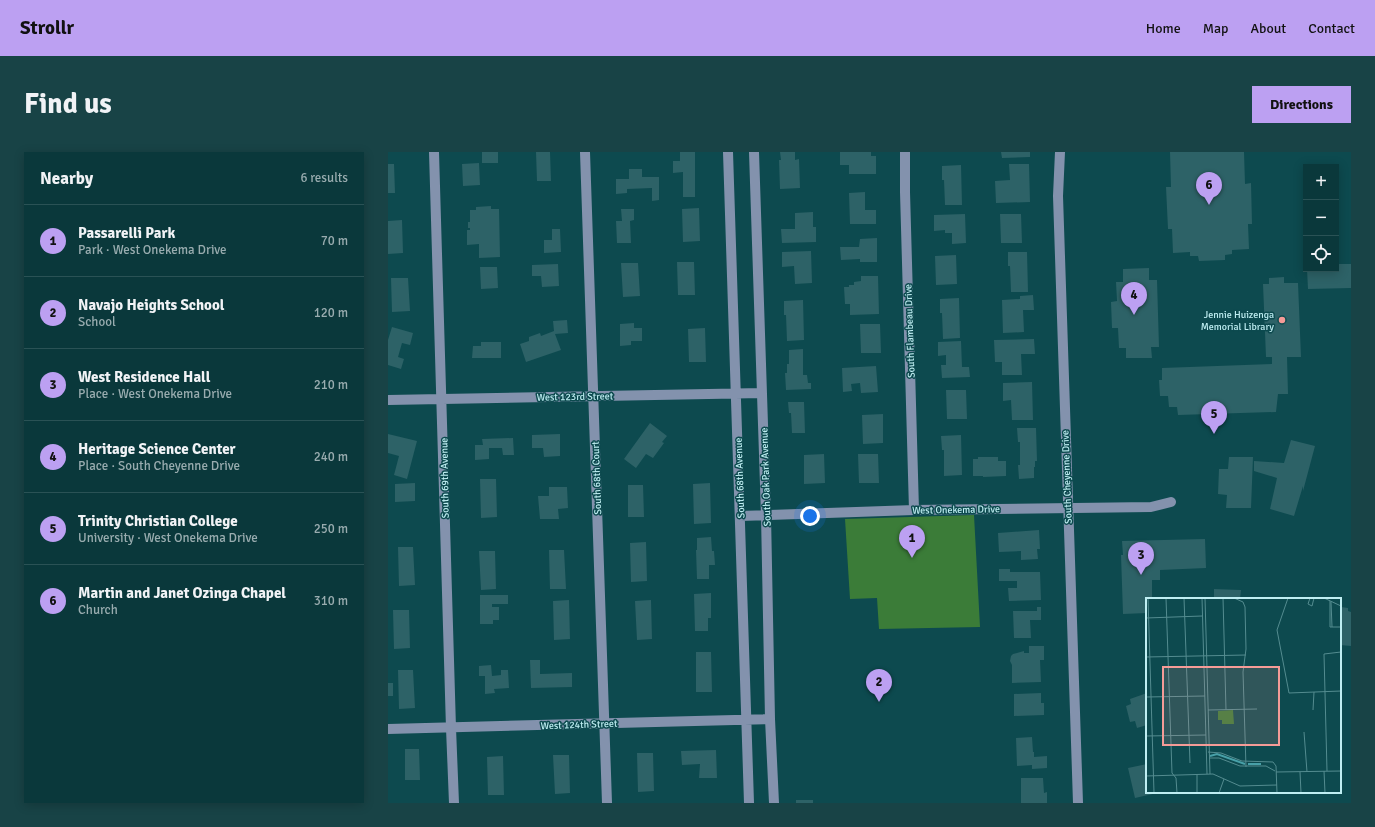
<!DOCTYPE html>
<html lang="en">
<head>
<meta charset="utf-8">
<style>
	body { margin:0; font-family:Signika,sans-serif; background:#184346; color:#f1f3f6 }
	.controls { position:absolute; right:12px; top:12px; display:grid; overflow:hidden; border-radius:0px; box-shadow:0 2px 10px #0003 }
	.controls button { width:36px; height:36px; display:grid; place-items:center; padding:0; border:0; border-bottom:1px solid #2a5255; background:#0a383b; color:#f1f3f6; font:20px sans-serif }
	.you { position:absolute; left:422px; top:364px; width:14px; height:14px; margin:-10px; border:3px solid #fff; border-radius:50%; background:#1a73e8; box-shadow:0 0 0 6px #1a73e833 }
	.badge { display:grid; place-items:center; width:26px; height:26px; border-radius:50%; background:#bca0f2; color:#111; font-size:13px; font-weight:700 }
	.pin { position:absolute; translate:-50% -33px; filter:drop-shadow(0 1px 2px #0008) }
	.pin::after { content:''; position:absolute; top:21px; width:14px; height:12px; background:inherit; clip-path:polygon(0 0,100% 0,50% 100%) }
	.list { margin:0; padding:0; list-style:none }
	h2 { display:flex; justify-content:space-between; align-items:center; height:52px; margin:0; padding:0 16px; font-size:17px }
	h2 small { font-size:13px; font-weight:400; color:#99acaf }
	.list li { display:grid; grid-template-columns:26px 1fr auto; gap:12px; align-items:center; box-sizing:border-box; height:72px; padding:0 16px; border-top:1px solid #2a5255 }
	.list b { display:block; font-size:15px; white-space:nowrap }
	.list p { margin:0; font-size:13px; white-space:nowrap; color:#99acaf }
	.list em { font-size:13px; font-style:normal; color:#99acaf }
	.icon { flex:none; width:22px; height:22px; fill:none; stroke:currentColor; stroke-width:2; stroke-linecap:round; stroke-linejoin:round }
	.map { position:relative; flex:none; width:963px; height:651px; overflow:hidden; border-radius:0px }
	header { display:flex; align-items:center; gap:24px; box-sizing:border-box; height:56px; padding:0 20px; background:#bca0f2; color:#111 }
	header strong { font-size:19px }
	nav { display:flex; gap:22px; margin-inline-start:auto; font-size:14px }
	.intro { display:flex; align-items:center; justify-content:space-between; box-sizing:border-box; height:96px; padding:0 24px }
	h1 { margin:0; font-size:28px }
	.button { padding:10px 18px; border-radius:0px; background:#bca0f2; color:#111; font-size:14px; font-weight:700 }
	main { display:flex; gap:24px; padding:0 24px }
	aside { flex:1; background:#0a383b; border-radius:0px; box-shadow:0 2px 10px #0003 }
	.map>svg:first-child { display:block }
	.green { fill:#3b7c38 }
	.building { fill:#2d6267 }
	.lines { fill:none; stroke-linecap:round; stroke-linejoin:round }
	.minor { stroke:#8392ad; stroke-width:10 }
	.poi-dot { fill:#f59b97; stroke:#0d4a4f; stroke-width:1.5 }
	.labels { text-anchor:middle; stroke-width:3; stroke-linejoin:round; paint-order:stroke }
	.poi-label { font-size:10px; fill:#bfeef2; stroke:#0d4a4f; text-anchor:end }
	.street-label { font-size:10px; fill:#bfeef2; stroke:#0d4a4f }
	.inset-river { fill:none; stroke:#48a0a8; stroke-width:2 }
	.inset-road { fill:none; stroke:#548c90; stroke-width:1 }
	.view { fill:#f59b97; fill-opacity:0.15; stroke:#f59b97; stroke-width:2 }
	.inset-edge { fill:none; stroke:#bfeef2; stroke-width:2 }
</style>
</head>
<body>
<header>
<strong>Strollr</strong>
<nav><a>Home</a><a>Map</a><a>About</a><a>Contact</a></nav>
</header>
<div class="intro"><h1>Find us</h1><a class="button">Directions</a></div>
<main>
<aside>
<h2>Nearby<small>6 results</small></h2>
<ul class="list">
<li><span class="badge">1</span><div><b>Passarelli Park</b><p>Park · West Onekema Drive</p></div><em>70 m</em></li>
<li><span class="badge">2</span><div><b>Navajo Heights School</b><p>School</p></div><em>120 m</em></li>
<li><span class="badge">3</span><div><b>West Residence Hall</b><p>Place · West Onekema Drive</p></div><em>210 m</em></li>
<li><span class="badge">4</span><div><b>Heritage Science Center</b><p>Place · South Cheyenne Drive</p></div><em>240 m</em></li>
<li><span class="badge">5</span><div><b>Trinity Christian College</b><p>University · West Onekema Drive</p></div><em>250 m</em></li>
<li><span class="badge">6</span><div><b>Martin and Janet Ozinga Chapel</b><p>Church</p></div><em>310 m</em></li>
</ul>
</aside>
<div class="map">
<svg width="963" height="651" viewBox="0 0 963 651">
	<rect width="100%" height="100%" fill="#0d4a4f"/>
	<path class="green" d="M586,363L592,475L491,477L489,446L462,447L457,367Z"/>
	<path class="building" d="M94,0H110V11H94Z
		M148,0H162L163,29H149Z
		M292,0H307V45H295V20L285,21V9H292Z
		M392,0H407V8L411,7L412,36L392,37L391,8H393Z
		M452,0H483V4H488V22H461V13H452Z
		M613,0H642V5L614,6Z
		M782,0H856L857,32L863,31L864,72H860L861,97L844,98V102L837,103V108L811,109L810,104H802V100L785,101L784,77H780L778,35H783Z
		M91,11L92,33L75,34L74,12Z
		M0,12H6L7,41H0Z
		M621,12H641L642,50L608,51L607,29L622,28Z
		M573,13L574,53H557L556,28H554V14Z
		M241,17H254V25H271V48L264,49V36L239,37V41L228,42V27H241Z
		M477,40V58H488V72H462L461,41Z
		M103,54V57H111L112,105L91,106V92L79,93V78H82V76H80V70H82V58H88V55Z
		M311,56L312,89L295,90L294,57Z
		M233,57H246V68L242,69L243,91H229L228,69H234Z
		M425,60V75H428V90L394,91L393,77H407V61Z
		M577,62L578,91L564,92V81H557V78L546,79V63Z
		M612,62H633L634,91H613Z
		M14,68L15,101L0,102V69Z
		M164,77H172L173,100L156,101V88H164Z
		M489,86V110H472V107L453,108L452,95H471L472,87Z
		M423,99L424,131L407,132L406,114L394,115V100Z
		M620,100H639L640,140H623L622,114H620Z
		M568,103L569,132L548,133L547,104Z
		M289,110H306L307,143H290Z
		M233,111H250L252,144L235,145Z
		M170,112L171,134L154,135L153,124H144V113Z
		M948,112H963V136L920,137L919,117H948Z
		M92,115H109L110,136L93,137Z
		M761,116V128H769L771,195H763L764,206H738V196H731L730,176H724L723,150L729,149L728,130H735V117Z
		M473,124H490L491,162L462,163V152H457L456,135H461V133H466V130L473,129Z
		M896,125V131H910L913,205H899L900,242H890L888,260L790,263L789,255H781L780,244H772L771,228H774V216L884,212V205H878L875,132H881V126Z
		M3,126H20L22,159L4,160Z
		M645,143L646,158H635L636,180L615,181L614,148L632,147V144Z
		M571,146L572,186L555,187L554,161H552V147Z
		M415,148L416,188L399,189L398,163H396V149Z
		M179,168L180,181L167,182L173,198L138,210L132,192L141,189V185L152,181L153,184L166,179L165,169Z
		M246,171V176H254V189H243V193L232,194V172Z
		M472,172H492L493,201H473Z
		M4,175L25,181L22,193L14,191L10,205L16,207L13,217L0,213V188Z
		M317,176L318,210H301L300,177Z
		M646,187L647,202H633L634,223H614V210H607L606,188Z
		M573,189L574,215H581L582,225L554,226L553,213H558V203L550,204V190Z
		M93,190H113V206H84L85,194H93Z
		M415,197V223H419L420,231H423V237L398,238L397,221H399V212H401V198Z
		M488,214L490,240L473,241L472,231L463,232L464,239L455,240L454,216Z
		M644,230L645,268H624L623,248L615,249V231Z
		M558,238H578L579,267H559Z
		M400,250H416L417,281H404L403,261H401Z
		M495,262V291L475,292L474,263Z
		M262,271L279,284L274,290L276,291L265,306L258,302L248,316L236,307Z
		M629,276H648L649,309H647V315H646V326L631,327L630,313H632V290H630Z
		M0,282L29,289L19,327L6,323L11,304L0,301Z
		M172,282V304L156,305L155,296H144V283Z
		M573,283L574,323L556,324V298H554L553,284Z
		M125,286L126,303H115L114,296H101V307L87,308V293H95L94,287Z
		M903,288L927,294L915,339V334L906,364L882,357L889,326L866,319V309L896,311Z
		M436,302L437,331L416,332V303Z
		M470,302H490L491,331H471Z
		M590,305H610V309H618V324L595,325V324H585V307H590Z
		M841,305H865L863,356H838L839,343L830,342L831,317H840Z
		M92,327H108L109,365L93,366Z
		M27,331V349L7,350V332Z
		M322,331L323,371L306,372L305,332Z
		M240,333H255L256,365H240Z
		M161,335H179L180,356L170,357L171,367H152L150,344H161Z
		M651,378L652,397H649L650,407L633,408V399L611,400L610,381Z
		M323,385L324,399H326L327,413H321V427H309L308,398H309V386Z
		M817,387L818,416L772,418V428H764V447H759V461L735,462L733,403H735L734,389Z
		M258,390L259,429L243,430L242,391Z
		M10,395H25L27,433L11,434Z
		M161,398H176L178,437H162Z
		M91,399H107L108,437L93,438Z
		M611,417H622V420H652L653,448L621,449L620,436H629V429H611Z
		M826,437L853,438L852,447H826Z
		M323,441V466H320V479H307L306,442Z
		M92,443H120V452H104V455H111V468H105V472H92Z
		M181,448L182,487L166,488L165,449Z
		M263,448L264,487L249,488L247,449Z
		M649,455H653V468H642L643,486H626L625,459H649Z
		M953,455L960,456V459L963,460V494L952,493Z
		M5,458H21L22,496L6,497Z
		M641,494H656V508H652L653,530L624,531V513L622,509L623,504L625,502L636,499V501H641Z
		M308,500H323L324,540H308Z
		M142,508H152V522L184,521V535L143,536Z
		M103,513L104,524L113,523V518H120L121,536L106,537L107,541L97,542V524H91V514Z
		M10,518H25L27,556L11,557Z
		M0,531H5V544H0Z
		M653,541V551H656V563L626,564V542Z
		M759,541V573L749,576L747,569L742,570L738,554L743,552L742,547Z
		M644,585L645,600H646V605L659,604V616L644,617V613L629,614L628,586Z
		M17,597H31L32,628H17Z
		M328,598L329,626H311L312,612L294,613L293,599Z
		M249,601H265L266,639L250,640Z
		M165,603H181L182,641L167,642Z
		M115,604L116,643H100L99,605Z
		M759,612V640L769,641L747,646L740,616Z
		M633,626H655L656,641L659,640V651H633Z
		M408,648H425V651H408Z"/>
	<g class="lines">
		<path class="minor" d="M46,0L63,576L66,651
			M197,0L219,651
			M340,0L361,651
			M366,0L378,363L382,567L386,651
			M517,0V40L526,358
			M672,0L670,44L690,651
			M0,248L374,241
			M352,364L526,358L763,355L783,350
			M0,577L382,567"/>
	</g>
	<circle class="poi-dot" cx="894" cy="168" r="4"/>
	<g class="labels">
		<g class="poi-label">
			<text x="886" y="166">Jennie Huizenga<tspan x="886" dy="12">Memorial Library</tspan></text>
		</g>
		<g class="street-label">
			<text transform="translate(521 179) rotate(-92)" y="4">South Flambeau Drive</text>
			<text transform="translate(187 244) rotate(-1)" y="4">West 123rd Street</text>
			<text transform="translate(377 325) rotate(-92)" y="4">South Oak Park Avenue</text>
			<text transform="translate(678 325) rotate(-92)" y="4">South Cheyenne Drive</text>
			<text transform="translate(56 326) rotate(-91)" y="4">South 69th Avenue</text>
			<text transform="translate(208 326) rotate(-92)" y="4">South 68th Court</text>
			<text transform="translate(351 326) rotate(-92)" y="4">South 68th Avenue</text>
			<text transform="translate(568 357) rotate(-1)" y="4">West Onekema Drive</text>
			<text transform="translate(191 572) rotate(-2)" y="4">West 124th Street</text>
		</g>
	</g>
	<g transform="translate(758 446)">
		<rect width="195" height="195" fill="#0d4a4f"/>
		<path d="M87,112L88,126H76V122H72V113Z" fill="#3b7c38"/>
		<path class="inset-river" d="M64,158L71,156L99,166M102,166H115"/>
		<path class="inset-road" d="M2,0L8,195M20,0L26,175L30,180L31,195M38,0L44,165M56,0L61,176M59,0L64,176M77,0L80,112M88,0L97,4L99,9L100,51L97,74L100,169M142,0L131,32L143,95L195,93M164,0L162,6L166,8L168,0M178,0L195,8M184,3V29H195M185,4L186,29M0,20L56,18M0,59L100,57M0,99L59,98M62,112L111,111M167,112L168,94M158,134L161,174M0,138L60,137M62,154L75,155L96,163L127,164L130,168L131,195M63,160H73L94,168H120L129,173M178,173L179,195M181,173L178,56L195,54M130,174L195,173M154,174L155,195M51,176V195M0,178L67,176L94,188L131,187M73,195L78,181"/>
		<path class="view" d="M17,69H133V147H17Z"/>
		<rect width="195" height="195" class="inset-edge"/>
	</g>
</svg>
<div class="controls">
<button>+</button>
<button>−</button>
<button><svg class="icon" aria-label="locate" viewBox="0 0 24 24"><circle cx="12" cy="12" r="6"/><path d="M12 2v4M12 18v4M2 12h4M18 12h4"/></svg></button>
</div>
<div class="you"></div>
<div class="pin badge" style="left:524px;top:406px">1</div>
<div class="pin badge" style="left:491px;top:550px">2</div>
<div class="pin badge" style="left:753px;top:423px">3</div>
<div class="pin badge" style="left:746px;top:163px">4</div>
<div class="pin badge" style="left:826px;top:282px">5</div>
<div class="pin badge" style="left:821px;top:53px">6</div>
</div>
</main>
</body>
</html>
